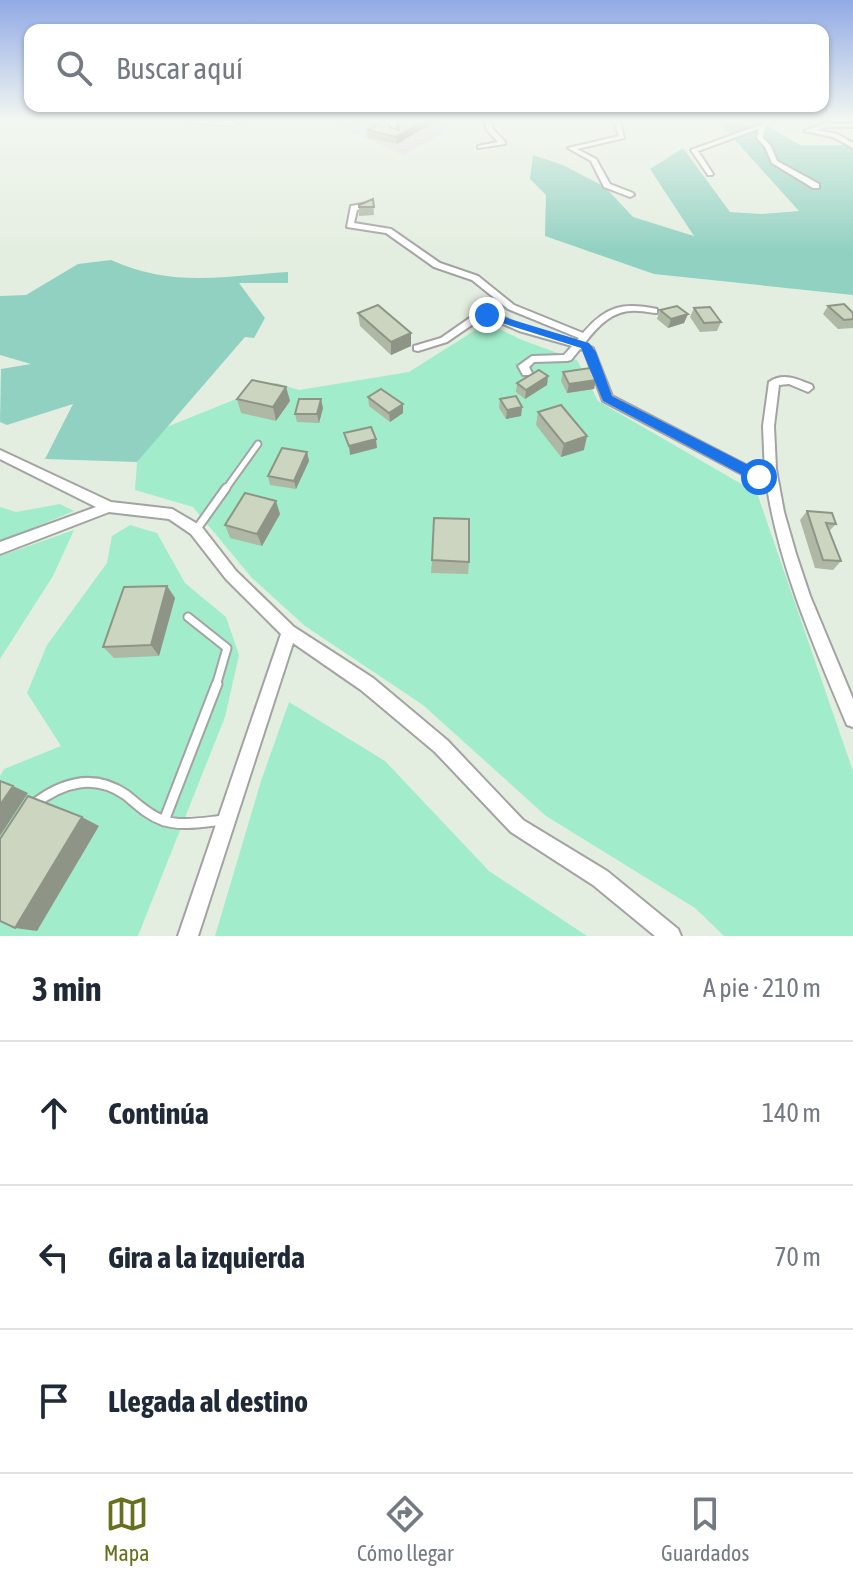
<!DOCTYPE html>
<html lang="es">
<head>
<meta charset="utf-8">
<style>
	body { margin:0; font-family:"Asap Condensed",sans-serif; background:#f2f2f3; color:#1f2937 }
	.stop { position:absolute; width:24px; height:24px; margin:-18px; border:6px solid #1a73e8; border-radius:50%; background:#fff }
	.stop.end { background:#1a73e8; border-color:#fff; box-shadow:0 2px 8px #0008 }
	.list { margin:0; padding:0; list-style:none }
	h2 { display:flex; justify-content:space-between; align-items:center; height:104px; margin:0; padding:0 32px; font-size:34px }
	h2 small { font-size:26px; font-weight:400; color:#747a83 }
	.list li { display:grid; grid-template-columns:52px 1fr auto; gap:24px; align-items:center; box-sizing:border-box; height:144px; padding:0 32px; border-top:2px solid #e0e1e3 }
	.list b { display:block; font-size:30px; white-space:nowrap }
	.list em { font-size:26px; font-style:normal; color:#747a83 }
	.icon { flex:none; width:44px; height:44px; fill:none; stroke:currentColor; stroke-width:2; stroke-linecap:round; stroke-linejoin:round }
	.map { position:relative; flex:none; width:853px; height:936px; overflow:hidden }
	.search { position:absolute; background:#fff; box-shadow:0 2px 6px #0004; left:24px; right:24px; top:24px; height:88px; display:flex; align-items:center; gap:20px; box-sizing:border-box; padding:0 28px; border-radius:16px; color:#747a83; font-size:30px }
	.sheet { height:536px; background:#fff }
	nav { display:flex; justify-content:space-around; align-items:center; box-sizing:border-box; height:112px; border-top:2px solid #e0e1e3; background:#fff; font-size:22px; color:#747a83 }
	nav a { display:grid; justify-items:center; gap:4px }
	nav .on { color:#67701e }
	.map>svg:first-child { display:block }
	.residential { fill:#dadad8 }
	.grass { fill:#a1edcb }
	.forest { fill:#91d1c1 }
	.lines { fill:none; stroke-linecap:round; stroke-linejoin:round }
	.service-far3-casing { stroke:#a3a3a3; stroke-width:5 }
	.service-far2-casing { stroke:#a3a3a3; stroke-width:9 }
	.service-far1-casing { stroke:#a3a3a3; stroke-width:11 }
	.service-casing { stroke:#a3a3a3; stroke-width:13 }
	.minor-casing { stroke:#a3a3a3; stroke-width:4 }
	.service-far3 { stroke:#fff; stroke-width:3 }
	.service-far2 { stroke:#fff; stroke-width:5 }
	.service-far1 { stroke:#fff; stroke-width:7 }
	.service { stroke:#fff; stroke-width:9 }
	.minor { fill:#fff; fill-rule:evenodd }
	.wall { fill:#afb7a5 }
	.shaded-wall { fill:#8e9586 }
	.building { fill:#cbd5c0; stroke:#8e9586; stroke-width:2 }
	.route { fill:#1a73e8 }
</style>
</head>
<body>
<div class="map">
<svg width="853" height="936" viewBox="0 0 853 936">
	<rect width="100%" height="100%" fill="#e4eee0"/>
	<path class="residential" d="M338,120H445L449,130L403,155L342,127Z"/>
	<path class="grass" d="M493,326L522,340L577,360L598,401L757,493L853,771V936H724L695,908L546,816L423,705L305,626L252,578L193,507L135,490L137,462L164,428L276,383L299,390L409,372L477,329Z
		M60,504L74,511L0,542V507L16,512Z
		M130,525L157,533L185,583L226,617L239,655L225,717L138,936H0V776L4,769L61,746L27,693L47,645L107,563L112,536Z
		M74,530L53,576L0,659V556Z
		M289,702L385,761L489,871L587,936H215L261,781Z"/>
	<path class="forest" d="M717,120H756L800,145H853V295L654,274L545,236L546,195L530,179L533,155L563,165L605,187L633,217L694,236L650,169L683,148L730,212L761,214L799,211Z
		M111,260C173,288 223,276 288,272V283H239L265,318L254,338L245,337L137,462L45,459L73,404L7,425L0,422L1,369L31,364L0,355V296L26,295L78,264Z"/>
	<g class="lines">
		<g class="service-far3-casing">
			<path id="service-far3" d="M180,120L232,125L244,120"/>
		</g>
		<g class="service-far2-casing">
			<path id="service-far2" d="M225,490L258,444"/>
		</g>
		<g class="service-far1-casing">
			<path id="service-far1" d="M196,530L226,488
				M188,617L227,648L216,686"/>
		</g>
		<g class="service-casing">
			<path id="service" d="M34,804C63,782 94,773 126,795C137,804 148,815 162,820C181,827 204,822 224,820
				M164,821L217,684"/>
		</g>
		<g class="minor-casing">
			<path id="minor" d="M389,120H395L397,135L392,134Z
				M484,120H490L493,129L505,142V144L478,148V146L498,142L487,130Z
				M614,120H620L624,138L577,149L596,159L610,184L633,193L634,195L630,197L604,187L591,161L568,148L619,136Z
				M768,120H775L765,127L763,138L771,146L777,161L819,184V188H813L772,163L765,147L757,138L758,129L698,151L713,174L712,175H708L691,150L760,125Z
				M827,123H853V127H827L816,130L837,134L853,143V148L833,137L804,131Z
				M368,203H371V207L357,210L354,223L391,229L440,263L478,276L514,305L583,333C606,306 623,302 657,309V313C651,313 645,311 638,311C613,309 598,326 584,344L593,348L612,396L765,475L763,426L769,382C783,372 797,379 812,385L813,388L808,392L789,384L779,385L774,426L776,469L784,512L796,554L810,596L853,699V727L847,725C815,648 780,569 767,487L603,401L584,350L580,349L571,360L567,361L534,362L529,367L532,373L531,375H523L518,366L532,356L564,355L572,346L519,331L492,319L479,320L447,342L418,351L414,350V346L441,338L474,315L493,313L525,327L576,341L579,338L508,309L472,280L434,267L386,233L347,227L351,206Z
				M0,450L111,502L172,509L201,526L236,571L294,627L373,678L447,740L523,820L607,871L678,929L681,936H655L593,885L511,832L435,752L361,690L293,643L198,936H178L281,634L226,579L191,534L169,519L109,512L0,554V542L96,507L0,459Z"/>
		</g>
		<use href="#service-far3" class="service-far3"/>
		<use href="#service-far2" class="service-far2"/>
		<use href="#service-far1" class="service-far1"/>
		<use href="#service" class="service"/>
		<use href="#minor" class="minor"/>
	</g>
	<path class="wall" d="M355,120H388L389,127L398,130L437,120L397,144L368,138V130L375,126L355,121Z
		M373,199L374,215L359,216V205Z
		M828,306L853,313V328L838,329L823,314Z
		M694,308L721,322L717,331L700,332L690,317Z
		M660,310L688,314L684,323L668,328L657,319Z
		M358,313L411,333V346L391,355L360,326Z
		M563,372L596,380L594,389L567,393L561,381Z
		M548,376L547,385L525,399L516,392L517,383Z
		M286,387L290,401L276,421L241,413L237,399Z
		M368,397L403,404V413L390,422L369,406Z
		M500,399L522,407L521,416L506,419L499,408Z
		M323,408L319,423L297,422L295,414Z
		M538,412L584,450L561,457L536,425Z
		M307,452L309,461L296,489L270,485L268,476Z
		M807,511L836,524L829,531L841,561L833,570L815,568L800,520Z
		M280,514L262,546L230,538L225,525Z
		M432,560L469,562L468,574L431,573Z
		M167,586L175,598L159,656L114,658L103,647Z"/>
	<path class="shaded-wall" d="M425,120H437L397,144L396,137Z
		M688,314L684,323L668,328L671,319Z
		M411,333V346L391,355V342Z
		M548,376L547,385L525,399L526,390Z
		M596,380L594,389L567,393L569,384Z
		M286,387L290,401L276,421L273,407Z
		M321,399L323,408L319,423L317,414Z
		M403,404V413L390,422L389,413Z
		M522,407L521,416L506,419L507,410Z
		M587,436L584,450L561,457L564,444Z
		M376,439L377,448L350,455L349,446Z
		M307,452L309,461L296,489L294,481Z
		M276,501L280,514L262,546L257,534Z
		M167,586L175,598L159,656L151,645Z
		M13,786L28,793L0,836V805Z
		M82,817L99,826L37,931L15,928Z"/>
	<path class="building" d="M378,120H388L389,127L399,130L398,120H425L396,137L368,130L383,121Z
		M373,199L374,207H359V205Z
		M844,304L853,313V319L844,320L828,306Z
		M378,305L411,333L391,342L358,313Z
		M677,306L688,314L671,319L660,310Z
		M710,307L721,322L704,323L694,308Z
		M590,368L596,380L569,384L563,372Z
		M539,370L548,376L526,390L517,383Z
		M252,380L286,387L273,407L237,399Z
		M381,389L403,404L389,413L368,397Z
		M516,396L522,407L507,410L500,399Z
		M299,399H321L317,414H295Z
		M561,405L587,436L564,444L538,412Z
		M371,427L376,439L349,446L344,433Z
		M282,448L307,452L294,481L268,476Z
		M245,493L276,501L257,534L225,525Z
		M807,511L832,513L836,524L826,523L841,561L823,560Z
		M434,518L469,519V562L432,560Z
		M167,586L151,645L103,647L124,587Z
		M0,781L13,786L0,805Z
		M28,796L82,817L15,928L0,921V839Z"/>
	<linearGradient id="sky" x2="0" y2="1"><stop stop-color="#91aae5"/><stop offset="0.48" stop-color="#f3f7f1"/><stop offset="1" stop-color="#f3f7f1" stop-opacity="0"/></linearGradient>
	<rect width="853" height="251" fill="url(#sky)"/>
	<path class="route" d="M487,312L589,343L596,352L612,396L764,473V481H754L603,401L581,348L483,317Z"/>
</svg>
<div class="stop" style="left:759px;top:477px"></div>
<div class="stop end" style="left:487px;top:315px"></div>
<div class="search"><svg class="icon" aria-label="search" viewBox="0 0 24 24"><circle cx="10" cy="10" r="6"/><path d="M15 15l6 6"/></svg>Buscar aquí</div>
</div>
<section class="sheet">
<h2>3 min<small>A pie · 210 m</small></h2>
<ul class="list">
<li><svg class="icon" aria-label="ahead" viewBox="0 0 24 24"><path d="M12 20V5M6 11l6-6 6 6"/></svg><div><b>Continúa</b></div><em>140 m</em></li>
<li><svg class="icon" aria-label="left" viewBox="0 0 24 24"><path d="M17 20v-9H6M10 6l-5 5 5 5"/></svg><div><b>Gira a la izquierda</b></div><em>70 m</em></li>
<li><svg class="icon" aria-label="arrive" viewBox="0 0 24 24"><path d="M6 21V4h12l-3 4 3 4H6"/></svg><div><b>Llegada al destino</b></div></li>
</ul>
</section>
<nav>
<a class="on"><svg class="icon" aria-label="map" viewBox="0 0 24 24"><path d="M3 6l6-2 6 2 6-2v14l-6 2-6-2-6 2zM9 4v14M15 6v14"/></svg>Mapa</a>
<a><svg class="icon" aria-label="directions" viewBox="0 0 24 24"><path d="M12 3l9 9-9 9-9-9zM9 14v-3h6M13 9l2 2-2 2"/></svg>Cómo llegar</a>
<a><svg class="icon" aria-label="saved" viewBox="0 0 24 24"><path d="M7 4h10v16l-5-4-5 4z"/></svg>Guardados</a>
</nav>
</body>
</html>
